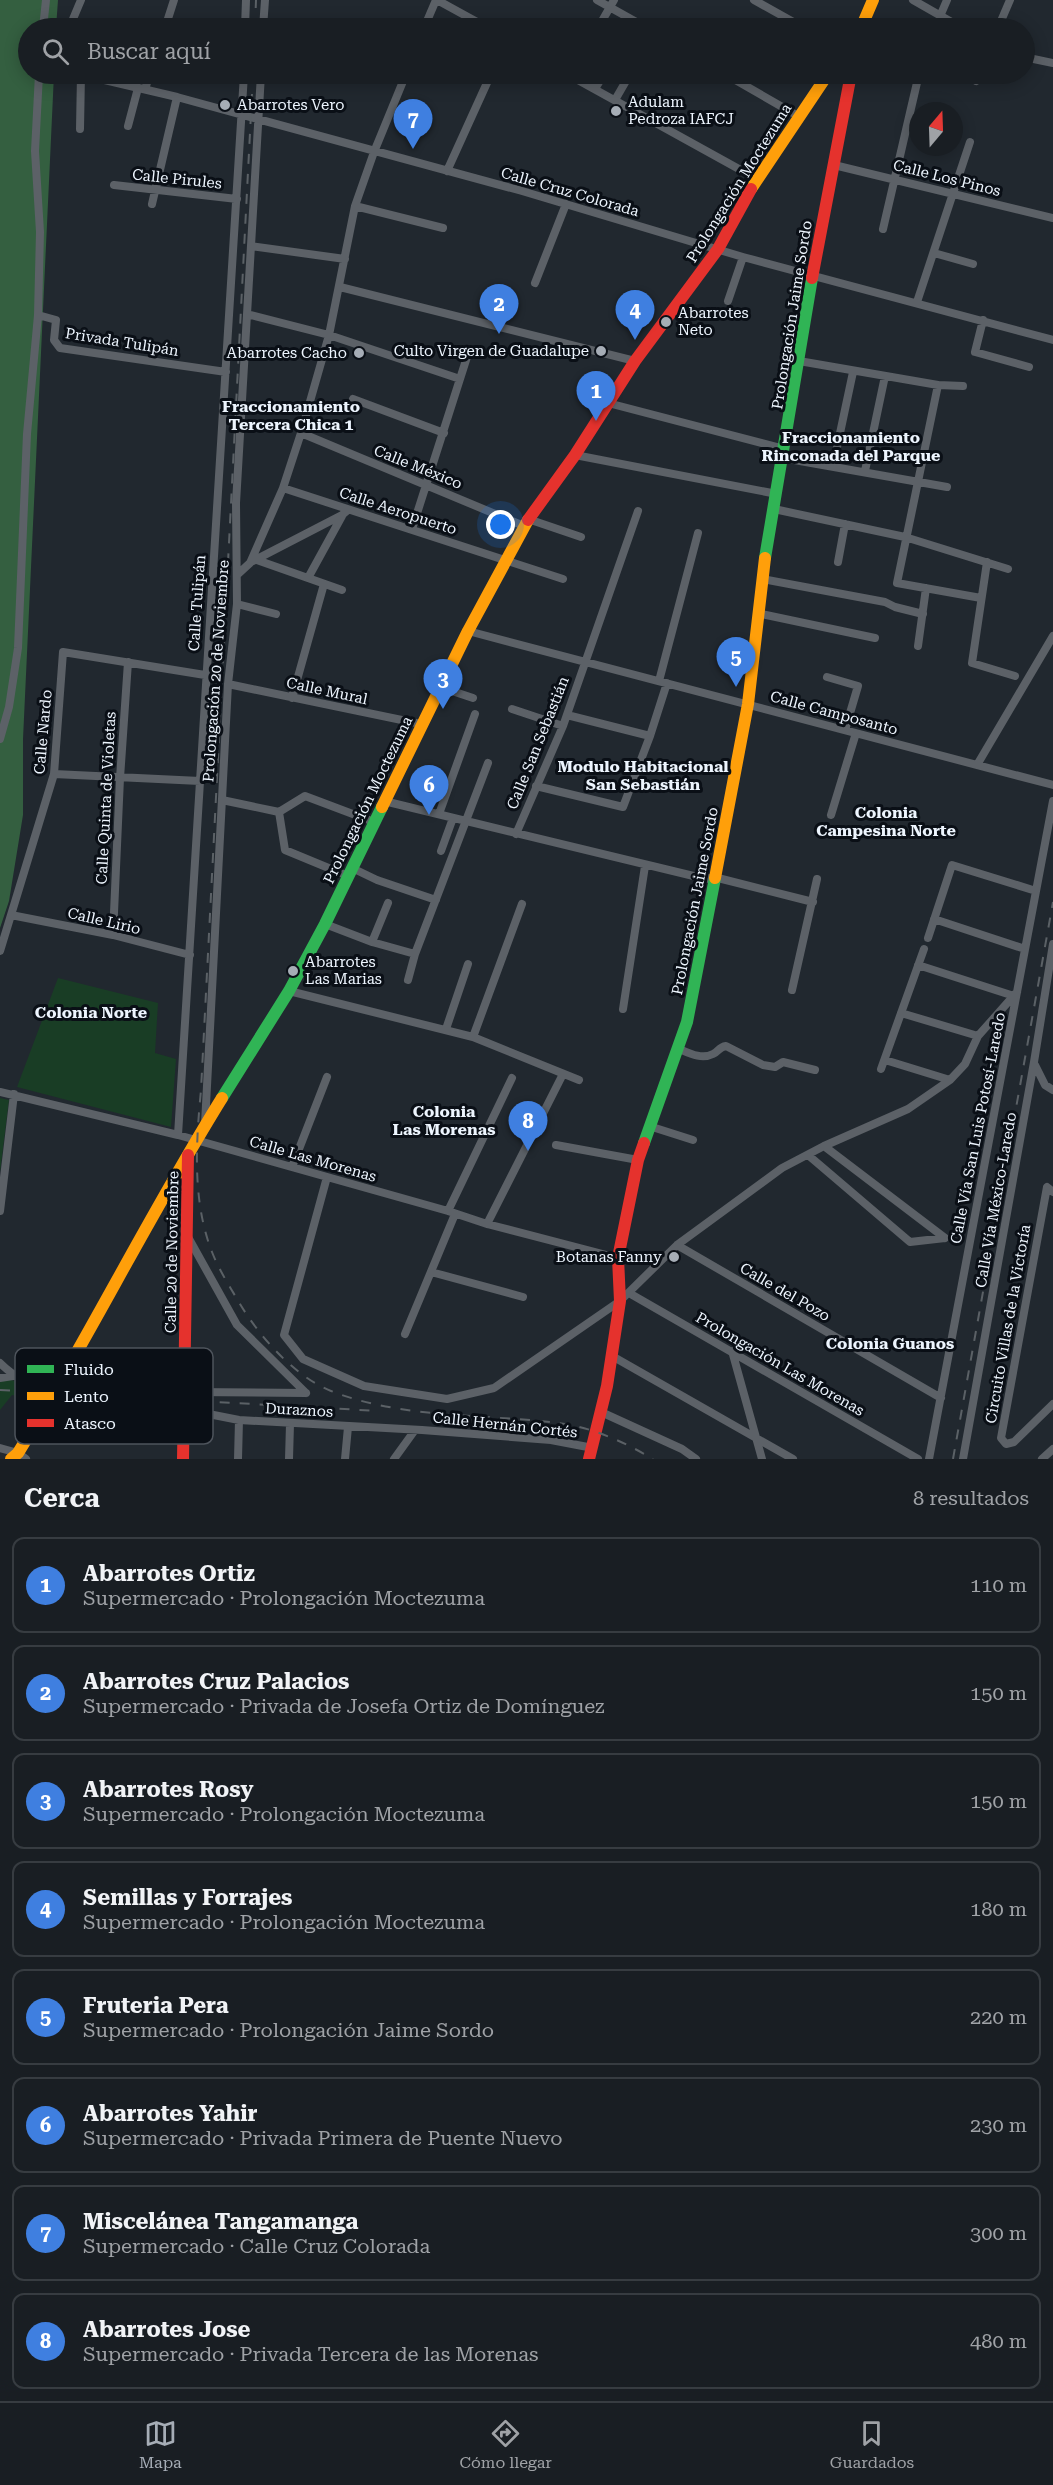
<!DOCTYPE html>
<html lang="es">
<head>
<meta charset="utf-8">
<style>
	body { margin:0; font-family:"Roboto Serif",serif; background:#22272b; color:#f1f3f6 }
	.compass { position:absolute; left:909px; top:102px; width:54px; height:54px; border-radius:50%; background:#191e23; box-shadow:0 3px 15px #0003; rotate:19deg }
	.you { position:absolute; left:501px; top:525px; width:21px; height:21px; margin:-15px; border:4px solid #fff; border-radius:50%; background:#1a73e8; box-shadow:0 0 0 9px #1a73e833 }
	.badge { display:grid; place-items:center; width:39px; height:39px; border-radius:50%; background:#a6adb6; color:#fff; font-size:20px; font-weight:700 }
	.pin { position:absolute; translate:-50% -50px; filter:drop-shadow(0 2px 3px #0008) }
	.pin::after { content:''; position:absolute; top:32px; width:21px; height:18px; background:inherit; clip-path:polygon(0 0,100% 0,50% 100%) }
	.list { margin:0; padding:0; list-style:none }
	h2 { display:flex; justify-content:space-between; align-items:center; height:78px; margin:0; padding:0 24px; font-size:26px }
	h2 small { font-size:20px; font-weight:400; color:#9fa2a6 }
	.list li { display:grid; grid-template-columns:39px 1fr auto; gap:18px; align-items:center; box-sizing:border-box; height:96px; margin:0 12px 12px; padding:0 12px; border:2px solid #373c41; border-radius:12px }
	.list b { display:block; font-size:22px; white-space:nowrap }
	.list p { margin:0; font-size:20px; white-space:nowrap; color:#9fa2a6 }
	.list em { font-size:20px; font-style:normal; color:#9fa2a6 }
	.icon { flex:none; width:33px; height:33px; fill:none; stroke:currentColor; stroke-width:2; stroke-linecap:round; stroke-linejoin:round }
	.map { position:relative; flex:none; width:1053px; height:1459px; overflow:hidden }
	.search { position:absolute; background:#191e23; box-shadow:0 3px 15px #0003; left:18px; right:18px; top:18px; height:66px; display:flex; align-items:center; gap:15px; box-sizing:border-box; padding:0 21px; border-radius:33px; color:#9fa2a6; font-size:22px }
	.sheet { height:942px; background:#191e23 }
	nav { display:flex; justify-content:space-around; align-items:center; box-sizing:border-box; height:84px; border-top:2px solid #373c41; background:#191e23; font-size:16px; color:#9fa2a6 }
	nav a { display:grid; justify-items:center; gap:3px }
	nav .on { color:#a6adb6 }
	.map>svg:first-child { display:block }
	.green { fill:#193d25 }
	.forest { fill:#345f40 }
	.lines { fill:none; stroke-linecap:round; stroke-linejoin:round }
	.street { stroke:#5c6167; stroke-width:8 }
	.fast { stroke:#30b455; stroke-width:12 }
	.slow { stroke:#ff9f0a; stroke-width:12 }
	.jam { stroke:#e5322d; stroke-width:12 }
	.rail { stroke:#5b6166; stroke-width:2; stroke-dasharray:10 10; stroke-linecap:butt }
	.poi-dot { fill:#a6adb6; stroke:#0a0f16; stroke-width:2 }
	.labels { text-anchor:middle; stroke-width:6; stroke-linejoin:round; paint-order:stroke }
	.poi-label { font-size:15px; fill:#edf5fe; stroke:#0a0f16; text-anchor:start }
	.street-label { font-size:15px; fill:#edf5fe; stroke:#0a0f16 }
	.neighbourhood-label { font-size:16px; font-weight:bold; fill:#edf5fe; stroke:#0a0f16 }
	.key { fill:#0a0f16; stroke:#4e545c; stroke-width:1.5 }
	.key-label { font-size:16px; fill:#edf5fe }
</style>
</head>
<body>
<div class="map">
<svg width="1053" height="1459" viewBox="0 0 1053 1459">
	<rect width="100%" height="100%" fill="#21282f"/>
	<path class="green" d="M58,978L158,1003L155,1053L176,1059L171,1127L17,1087Z
		M0,1098L9,1100L0,1172Z
		M0,1377L51,1391L48,1401L12,1395L0,1410Z"/>
	<path class="forest" d="M0,0H58L56,28H28V74H54L23,739V815L9,901L0,928Z"/>
	<g class="lines">
		<path class="street" d="M437,0L488,28
			M597,0L647,28
			M754,0L804,28
			M913,0L962,28
			M73,19L81,0
			M43,28L46,0
			M165,28L174,0
			M245,28L246,0
			M263,28L265,0
			M424,28L436,0
			M598,28L614,0
			M935,28L947,0
			M998,28L1010,0
			M1024,57L1053,63
			M79,74L177,97L522,191L743,257L1053,340
			M567,74L757,179
			M725,74L798,116
			M976,81L979,74
			M145,89L150,74
			M595,89L604,74
			M615,100L630,74
			M128,126L138,88
			M80,129L81,74
			M834,165L1053,218
			M447,171L491,74
			M114,185L237,199
			M152,204L177,97
			M355,206L443,228
			M883,229L919,74
			M251,246L345,259
			M934,253L973,264
			M535,283L566,204
			M340,287L635,361
			M728,301L743,257
			M917,302L970,142
			M247,314L329,335L460,379
			M38,315L56,320L54,340L60,348L226,372
			M983,320L975,352L1029,367
			M799,361L938,385L963,386
			M938,385L897,583L981,598
			M353,399L444,433
			M608,403L785,449
			M301,433L524,526
			M575,455L777,494
			M783,458L947,487
			M833,466L853,372
			M865,471L885,376
			M283,488L563,579
			M774,509L905,537L1008,569
			M528,519L581,537
			M412,529L467,357
			M254,559L342,590
			M251,562L342,515L348,510
			M838,562L845,524
			M987,562L972,663L1015,676
			M238,574L250,563L283,488L301,433L329,335L355,206L374,152L406,74
			M308,578L342,516
			M762,579L885,602L895,607L923,614
			M237,604L276,614
			M757,613L875,638
			M468,631L1053,785
			M918,646L926,588
			M827,677L858,686L845,730
			M659,681L698,533
			M228,684L421,724
			M440,687L473,698
			M292,698L324,584
			M512,709L563,726
			M567,715L650,736
			M0,739L9,707L18,648L27,434L38,315L40,232L35,151L39,74
			M977,765L1053,636
			M54,774L200,781
			M536,786L623,807L650,736L667,683
			M222,800L279,812L305,796L374,822
			M384,801L706,879L714,877L813,902
			M279,812L285,850L348,876
			M439,814L475,714
			M831,815L856,733
			M516,834L563,726L638,511
			M441,851L453,818
			M352,868L377,880L436,900
			M11,915L113,935L190,955
			M934,919L1025,949
			M325,924L372,942L415,954
			M113,935L120,778L128,662
			M928,938L952,865L1036,891
			M372,942L388,903
			M0,951L54,774L63,652L205,675
			M918,965L1014,996
			M408,980L415,954L488,763
			M792,990L817,879
			M289,991L473,1037L579,1080
			M623,1009L645,866
			M901,1013L978,1036
			M446,1029L468,964
			M473,1037L522,904
			M677,1048C689,1053 701,1060 713,1054C719,1051 719,1047 726,1046L763,1065L775,1067L783,1062L815,1070
			M885,1060L950,1080
			M1035,1065L1045,1085L1053,1090
			M881,1069L924,949
			M0,1092L178,1135L448,1211L487,1224L618,1258
			M205,1124L228,684L237,604L236,503L261,74
			M649,1126L693,1140
			M178,1135L244,74
			M556,1145L638,1160
			M824,1146L945,1238
			M808,1155L910,1242L945,1238
			M292,1167L327,1077
			M327,1177L284,1335L303,1359L364,1386L447,1399L494,1388L620,1301L677,1245L782,1168L824,1146L908,1109L950,1080L965,1064L978,1036L1017,992
			M1053,1192L1047,1187L1001,1438L1006,1444L1014,1442L1053,1404
			M0,1211L14,1094
			M448,1211L512,1078
			M487,1224L563,1074
			M188,1237L237,1325L306,1393
			M677,1245L941,1398
			M431,1272L523,1297
			M629,1293L918,1459
			M405,1334L455,1214
			M732,1351L762,1459
			M612,1356L793,1459
			M0,1363C18,1381 32,1384 56,1391L306,1393
			M0,1378L13,1376
			M51,1397L183,1409L239,1420L422,1430L551,1440L593,1448
			M601,1412L682,1449L696,1459
			M0,1448L18,1453L26,1459
			M238,1459L239,1420
			M289,1459L290,1424
			M345,1459L348,1427
			M394,1459L415,1430
			M929,1459L1053,801
			M963,1459L1034,1062L1053,944
			M1042,1459L1053,1449"/>
		<path class="fast" d="M765,558L812,278
			M222,1098L289,991L325,924L382,807
			M644,1143L687,1022L715,878"/>
		<path class="slow" d="M861,28L873,0
			M751,189L828,74
			M382,807L468,631L528,520
			M715,878L748,704L765,558
			M11,1459L18,1453C89,1337 150,1214 222,1098"/>
		<path class="jam" d="M812,278L851,74
			M528,520L575,455L635,361L718,249L751,189
			M183,1459L188,1155
			M589,1459L607,1386L620,1301L618,1258L638,1160L644,1143"/>
		<path class="rail" d="M255,28L256,0
			M253,74L201,1090C196,1142 192,1201 212,1252C219,1270 230,1287 240,1304C260,1337 294,1376 331,1391C405,1420 487,1413 565,1424C596,1429 626,1443 653,1459
			M0,1390L379,1411
			M953,1459L1053,902"/>
	</g>
	<g class="poi-dot">
		<circle cx="225" cy="105" r="6"/>
		<circle cx="616" cy="111" r="6"/>
		<circle cx="666" cy="322" r="6"/>
		<circle cx="601" cy="351" r="6"/>
		<circle cx="359" cy="353" r="6"/>
		<circle cx="293" cy="971" r="6"/>
		<circle cx="674" cy="1257" r="6"/>
	</g>
	<g class="labels">
		<g class="poi-label">
			<text x="628" y="107">Adulam<tspan x="628" dy="17">Pedroza IAFCJ</tspan></text>
			<text x="237" y="110">Abarrotes Vero</text>
			<text x="678" y="318">Abarrotes<tspan x="678" dy="17">Neto</tspan></text>
			<text x="589" y="356" text-anchor="end">Culto Virgen de Guadalupe</text>
			<text x="347" y="358" text-anchor="end">Abarrotes Cacho</text>
			<text x="305" y="967">Abarrotes<tspan x="305" dy="17">Las Marias</tspan></text>
			<text x="662" y="1262" text-anchor="end">Botanas Fanny</text>
		</g>
		<g class="street-label">
			<text transform="translate(947 178) rotate(14)" y="5">Calle Los Pinos</text>
			<text transform="translate(177 179) rotate(6)" y="5">Calle Pirules</text>
			<text transform="translate(739 183) rotate(-58)" y="5">Prolongación Moctezuma</text>
			<text transform="translate(570 192) rotate(16)" y="5">Calle Cruz Colorada</text>
			<text transform="translate(792 315) rotate(-81)" y="5">Prolongación Jaime Sordo</text>
			<text transform="translate(122 342) rotate(9)" y="5">Privada Tulipán</text>
			<text transform="translate(418 467) rotate(22)" y="5">Calle México</text>
			<text transform="translate(398 511) rotate(18)" y="5">Calle Aeropuerto</text>
			<text transform="translate(197 603) rotate(-86)" y="5">Calle Tulipán</text>
			<text transform="translate(216 671) rotate(-86)" y="5">Prolongación 20 de Noviembre</text>
			<text transform="translate(327 691) rotate(12)" y="5">Calle Mural</text>
			<text transform="translate(834 713) rotate(15)" y="5">Calle Camposanto</text>
			<text transform="translate(43 732) rotate(-85)" y="5">Calle Nardo</text>
			<text transform="translate(538 743) rotate(-68)" y="5">Calle San Sebastián</text>
			<text transform="translate(106 798) rotate(-87)" y="5">Calle Quinta de Violetas</text>
			<text transform="translate(368 800) rotate(-64)" y="5">Prolongación Moctezuma</text>
			<text transform="translate(695 901) rotate(-79)" y="5">Prolongación Jaime Sordo</text>
			<text transform="translate(104 921) rotate(13)" y="5">Calle Lirio</text>
			<text transform="translate(978 1128) rotate(-79)" y="5">Calle Vía San Luis Potosí-Laredo</text>
			<text transform="translate(313 1159) rotate(16)" y="5">Calle Las Morenas</text>
			<text transform="translate(996 1200) rotate(-80)" y="5">Calle Vía México-Laredo</text>
			<text transform="translate(172 1252) rotate(-89)" y="5">Calle 20 de Noviembre</text>
			<text transform="translate(785 1292) rotate(30)" y="5">Calle del Pozo</text>
			<text transform="translate(1008 1324) rotate(-80)" y="5">Circuito Villas de la Victoría</text>
			<text transform="translate(780 1364) rotate(30)" y="5">Prolongación Las Morenas</text>
			<text transform="translate(299 1410) rotate(3)" y="5">Duraznos</text>
			<text transform="translate(505 1425) rotate(6)" y="5">Calle Hernán Cortés</text>
		</g>
		<g class="neighbourhood-label">
			<text x="291" y="412">Fraccionamiento<tspan x="291" dy="18">Tercera Chica 1</tspan></text>
			<text x="851" y="443">Fraccionamiento<tspan x="851" dy="18">Rinconada del Parque</tspan></text>
			<text x="643" y="772">Modulo Habitacional<tspan x="643" dy="18">San Sebastián</tspan></text>
			<text x="886" y="818">Colonia<tspan x="886" dy="18">Campesina Norte</tspan></text>
			<text x="91" y="1018">Colonia Norte</text>
			<text x="444" y="1117">Colonia<tspan x="444" dy="18">Las Morenas</tspan></text>
			<text x="890" y="1349">Colonia Guanos</text>
		</g>
	</g>
	<rect x="15" y="1348" width="198" height="96" rx="9" class="key"/>
	<rect x="27" y="1365" width="27" height="8" fill="#30b455"/>
	<rect x="27" y="1392" width="27" height="8" fill="#ff9f0a"/>
	<rect x="27" y="1419" width="27" height="8" fill="#e5322d"/>
	<g class="key-label">
		<text x="64" y="1375">Fluido</text>
		<text x="64" y="1402">Lento</text>
		<text x="64" y="1429">Atasco</text>
	</g>
</svg>
<svg class="compass" viewBox="-18 -18 36 36"><path d="M0-13l5 13h-10z" fill="#e53935"/><path d="M0 13l5-13h-10z" fill="#9fa2a6"/></svg>
<div class="you"></div>
<div class="pin badge" style="left:596px;top:421px;background:#3f7fe0">1</div>
<div class="pin badge" style="left:499px;top:334px;background:#3f7fe0">2</div>
<div class="pin badge" style="left:443px;top:709px;background:#3f7fe0">3</div>
<div class="pin badge" style="left:635px;top:340px;background:#3f7fe0">4</div>
<div class="pin badge" style="left:736px;top:687px;background:#3f7fe0">5</div>
<div class="pin badge" style="left:429px;top:815px;background:#3f7fe0">6</div>
<div class="pin badge" style="left:413px;top:149px;background:#3f7fe0">7</div>
<div class="pin badge" style="left:528px;top:1151px;background:#3f7fe0">8</div>
<div class="search"><svg class="icon" aria-label="search" viewBox="0 0 24 24"><circle cx="10" cy="10" r="6"/><path d="M15 15l6 6"/></svg>Buscar aquí</div>
</div>
<section class="sheet">
<h2>Cerca<small>8 resultados</small></h2>
<ul class="list">
<li><span class="badge" style="background:#3f7fe0">1</span><div><b>Abarrotes Ortiz</b><p>Supermercado · Prolongación Moctezuma</p></div><em>110 m</em></li>
<li><span class="badge" style="background:#3f7fe0">2</span><div><b>Abarrotes Cruz Palacios</b><p>Supermercado · Privada de Josefa Ortiz de Domínguez</p></div><em>150 m</em></li>
<li><span class="badge" style="background:#3f7fe0">3</span><div><b>Abarrotes Rosy</b><p>Supermercado · Prolongación Moctezuma</p></div><em>150 m</em></li>
<li><span class="badge" style="background:#3f7fe0">4</span><div><b>Semillas y Forrajes</b><p>Supermercado · Prolongación Moctezuma</p></div><em>180 m</em></li>
<li><span class="badge" style="background:#3f7fe0">5</span><div><b>Fruteria Pera</b><p>Supermercado · Prolongación Jaime Sordo</p></div><em>220 m</em></li>
<li><span class="badge" style="background:#3f7fe0">6</span><div><b>Abarrotes Yahir</b><p>Supermercado · Privada Primera de Puente Nuevo</p></div><em>230 m</em></li>
<li><span class="badge" style="background:#3f7fe0">7</span><div><b>Miscelánea Tangamanga</b><p>Supermercado · Calle Cruz Colorada</p></div><em>300 m</em></li>
<li><span class="badge" style="background:#3f7fe0">8</span><div><b>Abarrotes Jose</b><p>Supermercado · Privada Tercera de las Morenas</p></div><em>480 m</em></li>
</ul>
</section>
<nav>
<a class="on"><svg class="icon" aria-label="map" viewBox="0 0 24 24"><path d="M3 6l6-2 6 2 6-2v14l-6 2-6-2-6 2zM9 4v14M15 6v14"/></svg>Mapa</a>
<a><svg class="icon" aria-label="directions" viewBox="0 0 24 24"><path d="M12 3l9 9-9 9-9-9zM9 14v-3h6M13 9l2 2-2 2"/></svg>Cómo llegar</a>
<a><svg class="icon" aria-label="saved" viewBox="0 0 24 24"><path d="M7 4h10v16l-5-4-5 4z"/></svg>Guardados</a>
</nav>
</body>
</html>
